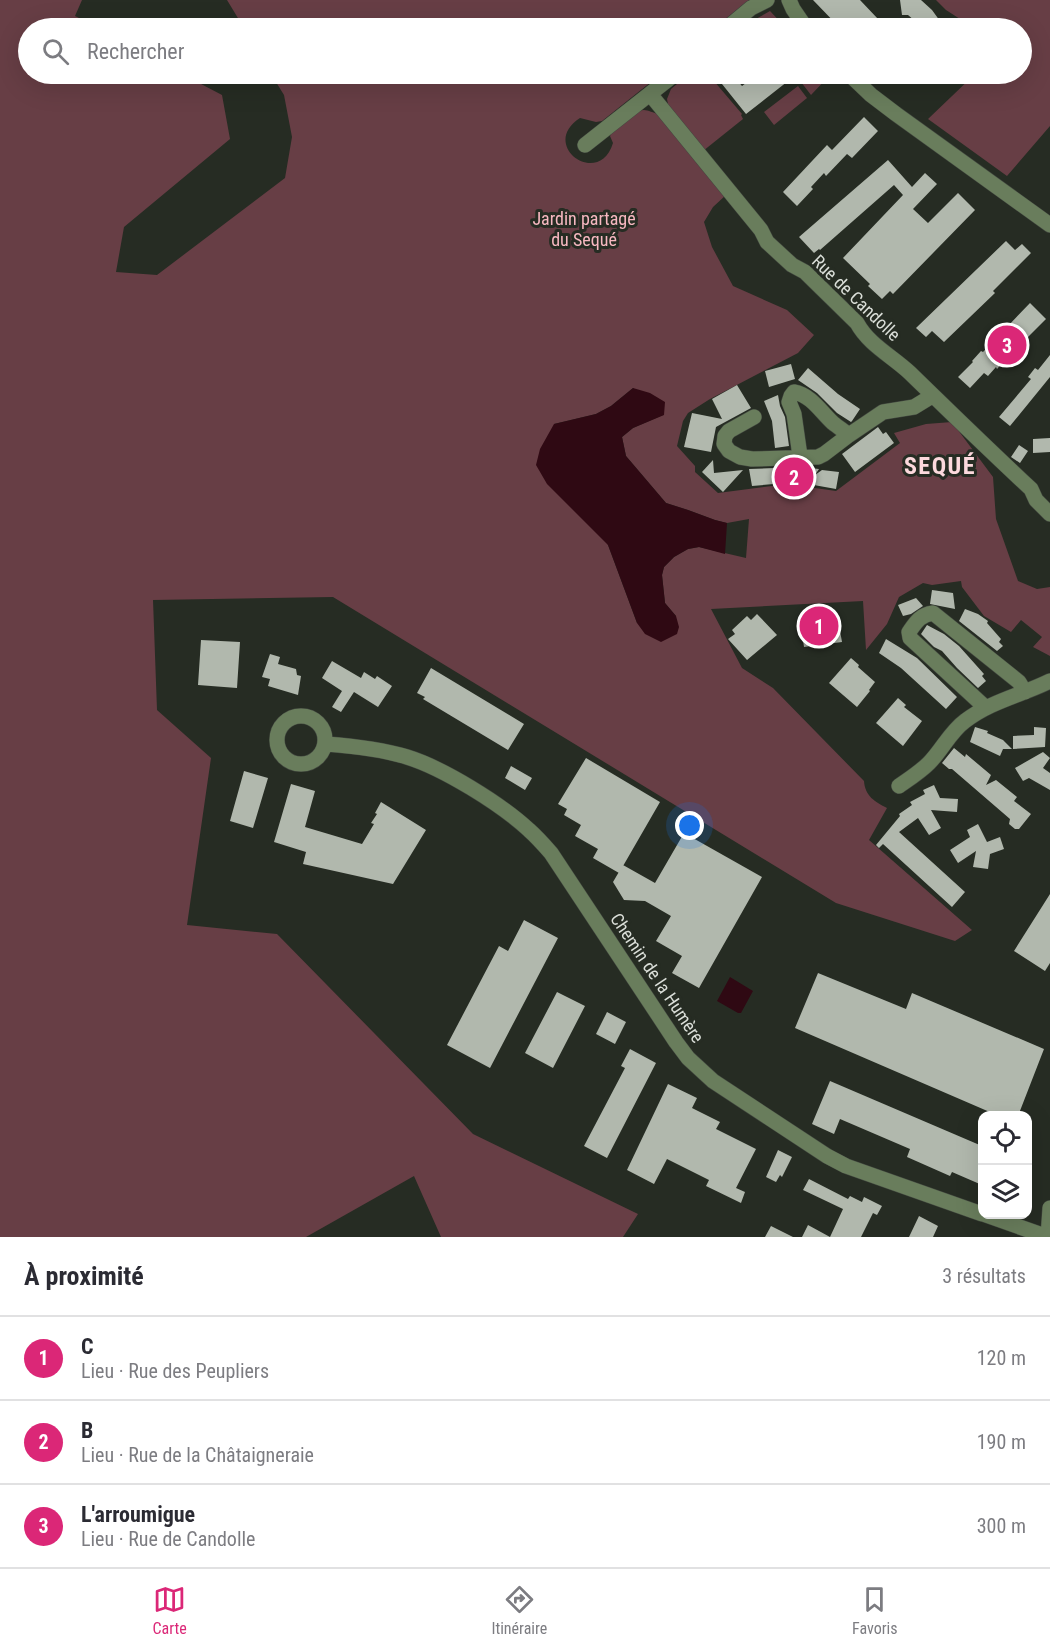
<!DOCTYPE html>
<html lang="fr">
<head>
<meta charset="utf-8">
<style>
	body { margin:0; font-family:"Roboto Condensed",sans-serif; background:#f7f7f7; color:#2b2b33 }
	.controls { position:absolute; right:18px; bottom:18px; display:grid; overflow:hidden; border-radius:12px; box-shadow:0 6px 24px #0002 }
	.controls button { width:54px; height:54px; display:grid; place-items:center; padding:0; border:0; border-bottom:2px solid #e1e1e2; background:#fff; color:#2b2b33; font:30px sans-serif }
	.you { position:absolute; left:690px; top:826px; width:21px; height:21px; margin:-15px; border:4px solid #fff; border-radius:50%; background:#1a73e8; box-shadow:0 0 0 9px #1a73e833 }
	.badge { display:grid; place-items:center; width:39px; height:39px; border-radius:50%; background:#db2777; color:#fff; font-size:20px; font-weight:700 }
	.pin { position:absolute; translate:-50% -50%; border:3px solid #fff; box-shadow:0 2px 6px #0006 }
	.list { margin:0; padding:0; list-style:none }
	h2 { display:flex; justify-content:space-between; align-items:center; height:78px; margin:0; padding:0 24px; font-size:26px }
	h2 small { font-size:20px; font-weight:400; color:#7c7c81 }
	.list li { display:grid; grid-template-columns:39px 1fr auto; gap:18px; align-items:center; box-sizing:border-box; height:84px; padding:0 24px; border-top:2px solid #e1e1e2 }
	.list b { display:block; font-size:22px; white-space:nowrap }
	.list p { margin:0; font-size:20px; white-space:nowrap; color:#7c7c81 }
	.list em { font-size:20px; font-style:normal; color:#7c7c81 }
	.icon { flex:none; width:33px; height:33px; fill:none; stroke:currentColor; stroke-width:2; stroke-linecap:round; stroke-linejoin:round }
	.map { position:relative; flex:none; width:1050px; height:1237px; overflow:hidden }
	.search { position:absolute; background:#fff; box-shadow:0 6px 24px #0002; left:18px; right:18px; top:18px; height:66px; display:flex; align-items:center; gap:15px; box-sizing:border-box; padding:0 21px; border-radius:33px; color:#7c7c81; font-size:22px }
	.sheet { height:330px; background:#fff }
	nav { display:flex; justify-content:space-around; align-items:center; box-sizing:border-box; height:84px; border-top:2px solid #e1e1e2; background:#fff; font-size:16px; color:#7c7c81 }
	nav a { display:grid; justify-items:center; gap:3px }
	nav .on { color:#db2777 }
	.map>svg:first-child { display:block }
	.green { fill:#673e45; fill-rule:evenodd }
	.water { fill:#2f0913 }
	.building { fill:#b1b8ad }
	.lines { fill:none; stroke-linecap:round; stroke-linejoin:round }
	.minor-casing { stroke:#434940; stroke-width:16 }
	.minor { stroke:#697d5c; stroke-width:15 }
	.labels { text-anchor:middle; stroke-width:6; stroke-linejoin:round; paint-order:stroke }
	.park-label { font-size:18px; fill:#f7b8c1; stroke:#262c23 }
	.street-label { font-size:18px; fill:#dbdfd9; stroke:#262c23 }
	.district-label { font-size:24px; font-weight:bold; letter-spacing:1.5px; fill:#fcd9dd; stroke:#262c23 }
</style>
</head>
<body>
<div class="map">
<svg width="1050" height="1237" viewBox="0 0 1050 1237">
	<rect width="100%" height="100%" fill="#262c23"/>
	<path class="green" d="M0,0H82L75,16L99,28H28V74H182L222,95L230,139L124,227L116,272L157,275L285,178L292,137L284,95L271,74H661L602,121L596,122L580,118C538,145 599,189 613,143L610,136C616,125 631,111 644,110C648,110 654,113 658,114L726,195L713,207L704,222L712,247L733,286L787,310L814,335L798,353L710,399L688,413L683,421L677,446L695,466V472L718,493L787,484L836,491L900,443L894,433L926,424L952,422L993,477L996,519L1018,581L1037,589L1050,587V656L1033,647L1042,637L1021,620L1011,632L984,616L962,587L961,581L932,585L923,583L899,597L887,624L866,650L863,601L711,609L742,668L773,688L864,781C865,796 875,802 887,808L869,840L972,930L955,941L836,903L333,597L153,600L157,710L211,758L187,925L277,934L473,1134L638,1214L623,1237H441L414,1176L306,1237H0ZM633,388L663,415L633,428L622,437L626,456L666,503L688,510L715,520L727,523L749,519L746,558L699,547L688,549L674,557L664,567L662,575L665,603L676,616L637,623L608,545L554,424L596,414L611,406Z
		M227,0H749L714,28H244Z
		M936,0H1050V126L1007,176L928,119L975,74H1022V28H974L946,10Z
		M770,11L786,28H761L754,20Z
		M689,74H708L742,114L741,115L743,119L703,151L669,109L667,99L671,89Z
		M809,74H827L829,76L811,95L801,82Z
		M798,86L807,98L774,125L764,112Z"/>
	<path class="water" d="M633,388L650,393L665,402L664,415L633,428L622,437L626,456L666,503L688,510L715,520L727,523L725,554L699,547L688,549L674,557L664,567L662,575L665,603L676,616L679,627L677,634L661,642L645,634L637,623L608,545L547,484L536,465L540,449L554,424L596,414L611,406Z
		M730,977L753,991L741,1013H738L717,1001Z"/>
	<path class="building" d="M813,0H860L878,19V23L872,28H840Z
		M900,0H921L932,10L945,28H931L926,23L922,27L908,15H902Z
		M714,74H732L742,86L758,74H797L746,114Z
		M864,117L878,131L852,158L847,154L826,176L824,173L811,187L813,189L797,206L783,192L827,145L832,150Z
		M888,160L912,187L925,173L937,184L913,209L928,223L958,193L975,210L893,294L890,291L882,299L868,286L870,284L843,258L903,195L894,185L820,250L819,249L814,253L799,237Z
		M1006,241L1015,250L1022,244L1031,253L993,291L995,293L944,342L932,331L926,337L916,328Z
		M1030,303L1046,319L1021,344L1020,343L997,369L996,367L988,376L984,373L970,388L958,377L973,362L972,361L981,351L983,352L997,337L996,336L1005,326L1006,328Z
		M1050,355V377L1010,426L999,417L1031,379L1028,377L1035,368L1038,370Z
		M791,364L795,379L769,387L765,371Z
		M808,368L838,394L860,409L852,421L851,422L837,413L817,393L798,380Z
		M737,385L751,408L716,427L711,452L684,447L692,413L722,419L712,399Z
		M778,395L780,406L785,417L789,446L775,448L772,421L764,401Z
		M878,427L883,434L886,432L894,443L855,472L842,454Z
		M1050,438V452L1033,453V439Z
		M1019,445L1028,451L1020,463L1011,457Z
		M713,460L714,473L743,470L723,492L702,472Z
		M801,467L819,469L815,475L822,470L839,472L836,489L797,482L752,486L749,469Z
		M932,590L953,593L955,609L930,604Z
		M916,598L923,606L911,614L903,616L898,605Z
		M965,609L978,614L988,621L987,623L1001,639L999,642L1003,646L997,651L959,621Z
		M828,611L829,616L837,614L842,642L804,647L800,619L808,618L807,614Z
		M757,614L777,635L747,660L728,639L735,634L732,630L747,616L751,620Z
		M927,625L944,634L959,646L984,674L982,676L986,681L978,688L957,668L942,651L934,647L921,634Z
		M886,639L917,658L957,697L946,709L901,668L879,653Z
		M201,640L240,642L237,688L198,685Z
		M270,654L280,657L278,664L296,669L297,675L301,676L298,695L268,686L270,679L262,677Z
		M851,658L859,665L858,667L875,682L869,690L870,691L857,707L829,683Z
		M332,661L361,678L364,672L375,679L377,676L392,686L378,707L354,692L341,712L332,707L342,691L322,678Z
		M431,668L524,724L508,750L423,699L425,697L417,693Z
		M898,698L906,705L904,707L922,721L903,746L876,723Z
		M975,727L988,731L987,733L1003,740L1012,749H1003L1000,756L970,742Z
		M1034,727L1046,728L1045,747L1013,749V736L1034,735Z
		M954,748L965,757L966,754L991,775L986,785L996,780L1017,797L1014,801L1031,814L1019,829H1015L1009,824L1010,819L952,769H949L942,763Z
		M1043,752L1050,758L1043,768L1050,773V790L1029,778L1023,781L1015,768Z
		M586,758L660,802L619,873L593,858L598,849L575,836L581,825L564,815L567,809L558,804Z
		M511,766L532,778L525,790L505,778Z
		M244,771L268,778L253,828L230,821Z
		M291,784L315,791L305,827L362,844L374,824L371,823L377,814L375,813L381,802L426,830L393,884L303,864L306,852L274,842Z
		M934,785L940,798L958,799L957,812L931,810L941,828L929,835L918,818L899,832L965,892L952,907L883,844L879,848L876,845L900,816L899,814L912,805L910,802L925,794L923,790Z
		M978,824L987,842L1000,837L1004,849L990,854L988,869L973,867L976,851L958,863L950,850L970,837L967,830Z
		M684,833L762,877L699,988L672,973L682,956L656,941L671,916L645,901L624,900L613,882L623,865L655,883Z
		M1050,894V963L1045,971L1014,951Z
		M524,920L558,938L490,1068L447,1045L499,946L508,951Z
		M818,973L906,1009L912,993L1044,1049L1018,1116H999L795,1028Z
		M557,992L585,1006L553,1068L525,1053Z
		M607,1012L626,1022L615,1044L596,1034Z
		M630,1049L656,1063L607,1158L584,1146L625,1068L621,1066Z
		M830,1081L982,1146V1185L952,1172L950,1176L907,1157L910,1149L840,1119L834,1134L812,1124Z
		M668,1084L697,1098L692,1108L720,1122L716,1129L756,1149L736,1188L745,1192L741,1203L706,1186L709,1180L667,1159L654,1184L627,1170Z
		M778,1150L792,1157L782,1177L780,1175L776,1182L766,1177Z
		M809,1179L848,1199L850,1196L862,1202L864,1197L882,1206L877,1215L873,1213L861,1237H802L808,1225L830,1237L843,1209L803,1190Z
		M919,1216L938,1226L933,1237H909Z
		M771,1226L793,1237H765Z"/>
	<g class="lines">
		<g class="minor-casing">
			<path id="minor" d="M789,0L793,9L806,28
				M727,28L751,8L767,0
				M849,74L871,95L896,114L1050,225
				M650,94L761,230L767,242L792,265L805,272L857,323C869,345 892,356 910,373C950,412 990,451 1031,489L1036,500L1050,514
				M585,145L675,74
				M754,417L729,431L725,436L724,444L729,451L740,457L752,459L818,457L824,454L849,435L883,412L914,407L932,396
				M800,456L794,414L789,402L791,396L794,392C811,395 821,412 833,423C838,427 844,431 849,435
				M986,708L910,638L909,632C916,622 920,615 933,613L1019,682L1025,692
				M277 740a24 24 0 1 1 48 0a24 24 0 1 1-48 0Z
				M326,744C353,746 381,749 407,757C443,768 501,804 529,830C537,837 544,845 551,853L676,1042L688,1058L713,1081L827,1156L846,1166L982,1214
				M899,786C909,779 920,772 929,763C942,750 950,732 965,721C991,701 1022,695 1050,681
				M983,1214L1048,1237
				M1048,1237L1050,1208"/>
		</g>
		<use href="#minor" class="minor"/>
	</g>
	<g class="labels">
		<g class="park-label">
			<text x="584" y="225">Jardin partagé<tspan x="584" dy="21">du Sequé</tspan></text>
		</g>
		<g class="street-label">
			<text transform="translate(856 298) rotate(44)" y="6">Rue de Candolle</text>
			<text transform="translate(657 978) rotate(56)" y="6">Chemin de la Humère</text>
		</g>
		<g class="district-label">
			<text x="940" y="474">SEQUÉ</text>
		</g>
	</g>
</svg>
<div class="controls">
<button><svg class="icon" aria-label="locate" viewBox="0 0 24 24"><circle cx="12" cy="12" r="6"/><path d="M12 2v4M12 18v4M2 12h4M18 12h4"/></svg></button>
<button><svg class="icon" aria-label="layers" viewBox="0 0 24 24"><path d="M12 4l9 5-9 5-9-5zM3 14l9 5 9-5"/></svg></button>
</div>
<div class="you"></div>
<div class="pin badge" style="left:819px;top:626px">1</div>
<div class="pin badge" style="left:794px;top:477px">2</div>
<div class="pin badge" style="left:1007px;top:345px">3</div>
<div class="search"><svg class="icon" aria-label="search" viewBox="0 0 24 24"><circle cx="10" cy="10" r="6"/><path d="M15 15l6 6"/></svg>Rechercher</div>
</div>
<section class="sheet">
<h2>À proximité<small>3 résultats</small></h2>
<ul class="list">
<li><span class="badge">1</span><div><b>C</b><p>Lieu · Rue des Peupliers</p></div><em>120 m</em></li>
<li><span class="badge">2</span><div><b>B</b><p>Lieu · Rue de la Châtaigneraie</p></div><em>190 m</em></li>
<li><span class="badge">3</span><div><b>L'arroumigue</b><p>Lieu · Rue de Candolle</p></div><em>300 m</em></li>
</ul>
</section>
<nav>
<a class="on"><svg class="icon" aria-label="map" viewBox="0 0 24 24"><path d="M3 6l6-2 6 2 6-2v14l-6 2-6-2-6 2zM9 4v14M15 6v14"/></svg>Carte</a>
<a><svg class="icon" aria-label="directions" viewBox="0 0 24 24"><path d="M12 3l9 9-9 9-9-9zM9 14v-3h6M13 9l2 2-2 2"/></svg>Itinéraire</a>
<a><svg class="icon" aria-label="saved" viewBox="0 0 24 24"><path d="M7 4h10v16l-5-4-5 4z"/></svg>Favoris</a>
</nav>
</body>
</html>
